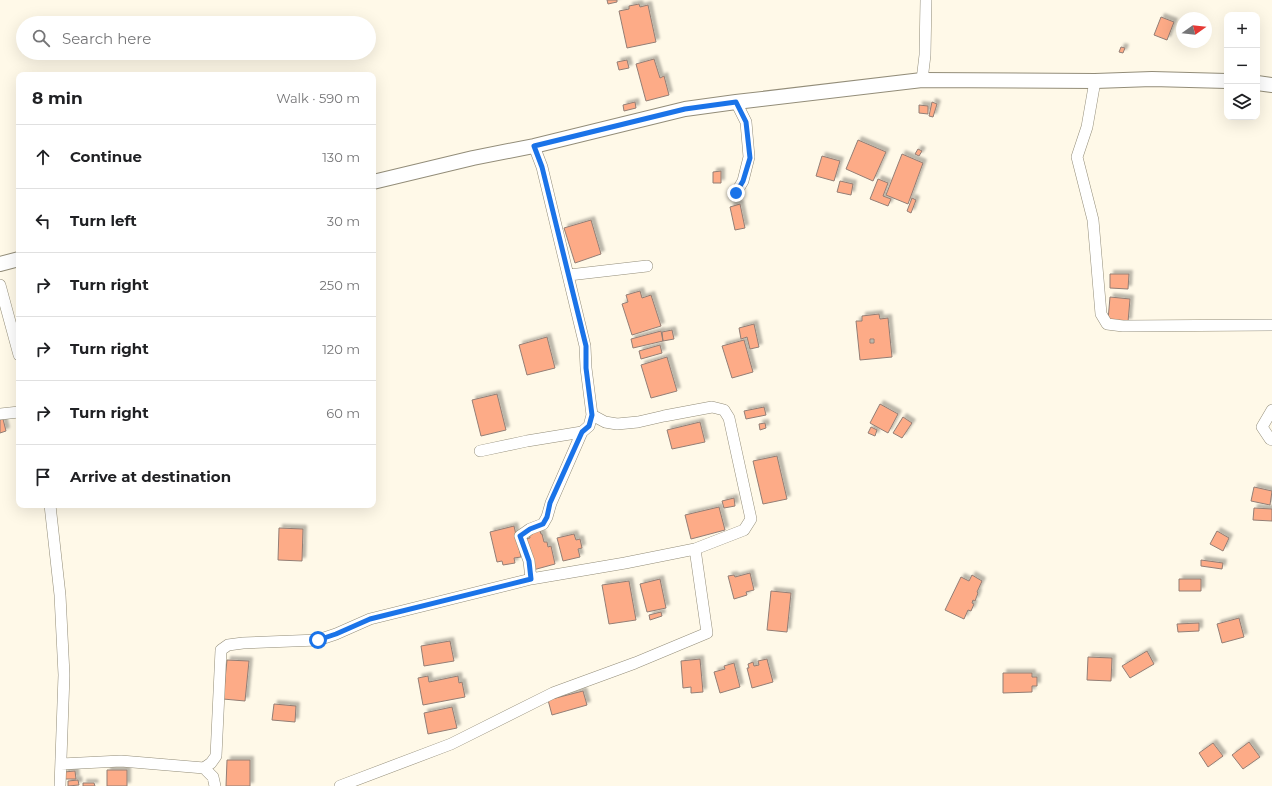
<!DOCTYPE html>
<html lang="en">
<head>
<meta charset="utf-8">
<style>
	body { margin:0; font-family:Montserrat,sans-serif; background:#f6f6f6; color:#202124 }
	.controls { position:absolute; right:12px; top:12px; display:grid; overflow:hidden; border-radius:8px; box-shadow:0 4px 16px #0002 }
	.controls button { width:36px; height:36px; display:grid; place-items:center; padding:0; border:0; border-bottom:1px solid #e0e0e0; background:#fff; color:#202124; font:20px sans-serif }
	.compass { position:absolute; left:1176px; top:12px; width:36px; height:36px; border-radius:50%; background:#fff; box-shadow:0 4px 16px #0002; rotate:75deg }
	.stop { position:absolute; width:12px; height:12px; margin:-9px; border:3px solid #1a73e8; border-radius:50%; background:#fff }
	.stop.end { background:#1a73e8; border-color:#fff; box-shadow:0 1px 4px #0008 }
	.list { margin:0; padding:0; list-style:none }
	h2 { display:flex; justify-content:space-between; align-items:center; height:52px; margin:0; padding:0 16px; font-size:17px }
	h2 small { font-size:13px; font-weight:400; color:#757577 }
	.list li { display:grid; grid-template-columns:26px 1fr auto; gap:12px; align-items:center; box-sizing:border-box; height:64px; padding:0 16px; border-top:1px solid #e0e0e0 }
	.list b { display:block; font-size:15px; white-space:nowrap }
	.list em { font-size:13px; font-style:normal; color:#757577 }
	.icon { flex:none; width:22px; height:22px; fill:none; stroke:currentColor; stroke-width:2; stroke-linecap:round; stroke-linejoin:round }
	.map { position:relative; flex:none; width:1272px; height:786px; overflow:hidden }
	.search { position:absolute; background:#fff; box-shadow:0 4px 16px #0002; left:16px; top:16px; width:360px; height:44px; display:flex; align-items:center; gap:10px; box-sizing:border-box; padding:0 14px; border-radius:22px; color:#757577; font-size:15px }
	.panel { position:absolute; background:#fff; box-shadow:0 4px 16px #0002; left:16px; top:72px; width:360px; height:436px; border-radius:8px }
	.map>svg:first-child { display:block }
	.building { fill:#fdab87; stroke:#937e75; fill-rule:evenodd; filter:url(#shadow) }
	.lines { fill:none; stroke-linecap:round; stroke-linejoin:round }
	.minor-casing { stroke:#938d79; stroke-width:12 }
	.tertiary-casing { stroke:#938d79; stroke-width:16 }
	.minor { stroke:#fff; stroke-width:11 }
	.tertiary { stroke:#fff; stroke-width:14 }
	.route { stroke:#1a73e8; stroke-width:5 }
</style>
</head>
<body>
<div class="map">
<svg width="1272" height="786" viewBox="0 0 1272 786">
	<defs>
		<filter id="shadow"><feDropShadow dx="3.5" dy="-3.5" stdDeviation="1" flood-color="#0004"/></filter>
	</defs>
	<rect width="100%" height="100%" fill="#fff9e8"/>
	<path class="building" d="M607,0H617V2L608,4Z
		M639,4L640,7L648,5L656,42L627,48L619,11L629,9V6Z
		M1161,17L1174,22L1167,40L1154,35Z
		M1121,47L1125,48L1123,53L1119,52Z
		M654,59L660,78L664,76L669,95L646,101L636,64Z
		M627,60L629,68L619,70L617,62Z
		M635,102L636,108L624,111L623,105Z
		M932,102L937,104L933,117L929,116Z
		M919,105L928,106V114L919,113Z
		M858,140L886,152L873,181L846,169Z
		M918,149L922,151L919,156L915,154Z
		M902,154L923,163L908,204L886,195Z
		M822,156L840,161L834,181L816,176Z
		M721,171V183H713V172Z
		M878,179L888,183L883,196L891,199L888,206L870,199Z
		M840,181L853,184L851,195L837,192Z
		M912,198L916,200L911,213L907,211Z
		M740,204L745,228L735,230L730,207Z
		M591,220L601,254L575,263L564,228Z
		M1110,274H1129L1128,289L1110,288Z
		M640,291L642,298L651,295L661,326L632,335L622,304L628,302L626,295Z
		M1110,297L1130,299L1128,322L1108,320Z
		M879,314L880,319L888,318L892,357L860,360L856,321H862V316ZM870,339H874V343H870Z
		M754,324L759,347L750,349L747,337L741,339L739,328Z
		M672,330L674,339L663,341L662,332Z
		M661,331L663,341L633,348L631,339Z
		M547,337L555,368L527,375L519,345Z
		M744,340L753,372L732,378L722,346Z
		M660,345L662,353L641,359L639,351Z
		M667,357L677,391L651,398L641,365Z
		M497,394L506,430L481,436L472,400Z
		M880,404L898,414L888,433L870,423Z
		M764,407L766,415L746,419L744,411Z
		M903,417L912,423L902,438L893,433Z
		M3,419L6,431L0,433V420Z
		M700,422L705,442L672,449L667,430Z
		M765,423L766,428L760,430L759,424Z
		M871,427L877,430L875,436L868,433Z
		M777,456L787,499L763,504L753,461Z
		M1254,487L1272,491L1270,505L1251,501Z
		M734,498L735,506L724,508L722,501Z
		M719,507L725,530L691,539L685,515Z
		M1254,508L1272,509V521L1253,520Z
		M514,526L521,557L514,558L515,563L503,565L502,561L497,562L490,532Z
		M279,528L303,529L302,561L278,560Z
		M540,531L541,534H542L544,542H547L548,547L551,546L555,564L533,570L525,539L530,538L529,533Z
		M1217,531L1229,538L1223,551L1210,544Z
		M574,534L576,540L580,539L582,548L578,549L580,557L563,561L557,538Z
		M1201,560L1223,563L1222,569L1201,566Z
		M750,573L754,590L746,592L747,595L734,599L728,576L734,575L735,577Z
		M972,575L982,581L977,592L978,593L975,601L973,600L972,603L974,604L971,611L968,610L964,619L945,610L961,577L969,581Z
		M660,579L666,608L647,612L640,584Z
		M1179,579H1201V591H1179Z
		M629,581L636,620L609,624L602,585Z
		M771,591L791,593L787,632L767,630Z
		M661,612L662,616L650,620L649,615Z
		M1239,618L1244,637L1222,643L1217,624Z
		M1199,623V631L1178,632L1177,624Z
		M450,641L454,661L424,666L421,646Z
		M1147,651L1154,664L1130,678L1122,666Z
		M1088,657L1112,658L1111,681L1087,680Z
		M700,659L703,692L691,693V687L683,688L681,661Z
		M767,659L773,682L752,688L747,668H749L748,664L753,662L754,666L759,665L758,661Z
		M227,660L249,661L245,701L223,699Z
		M734,663L740,687L720,693L714,672L725,669L724,666Z
		M1003,673H1032V677H1037V686H1032V692L1003,693Z
		M428,676L429,682L458,676L459,683L462,682L465,697L423,705L418,678Z
		M583,691L587,705L552,715L548,700Z
		M274,704L296,706L295,722L272,720Z
		M452,707L457,728L428,734L424,713Z
		M1249,742L1260,757L1243,769L1232,755Z
		M1213,743L1223,756L1208,767L1199,753Z
		M227,760H250V786H226Z
		M107,770H127V786H107Z
		M75,771L76,779H64V772Z
		M78,780L79,785L68,786V781Z
		M83,783H94L95,786H83Z"/>
	<g class="lines">
		<g class="minor-casing">
			<path id="minor" d="M922,80L925,55L926,0
				M1095,81L1087,127L1077,157L1093,220L1101,314L1107,324L1123,326L1272,325
				M736,193L743,181L749,157L746,122L736,102
				M569,275L647,266
				M0,285L19,355
				M1272,410L1262,427L1270,439L1272,440
				M0,414L19,412
				M480,451L527,441L582,432L589,426L592,415L586,368L585,346L542,167L534,146
				M50,505L60,595L64,675L60,786
				M531,579L529,561L520,536L530,529L543,524L547,517L551,503L582,432
				M61,764L121,761L204,768L211,763L216,756L221,650L228,645L243,643L318,640L336,634L370,619L531,579L625,563L695,549L744,530L751,519L729,418L724,410L712,407L664,416L638,422L617,424L605,422L592,415
				M204,768L213,777L215,786
				M340,786L451,744L553,693L635,663L707,633L695,549"/>
		</g>
		<g class="tertiary-casing">
			<path id="tertiary" d="M1257,83L1272,85
				M373,182L473,158L534,146L685,109L736,102L922,80L1095,81L1152,79L1227,81
				M0,264L19,259"/>
		</g>
		<use href="#minor" class="minor"/>
		<use href="#tertiary" class="tertiary"/>
	</g>
	<g class="lines">
		<path class="route" d="M318,640L336,634L370,619L531,579L529,561L520,536L530,529L543,524L547,517L550,503L582,432L589,426L592,415L586,368V346L542,167L534,146L685,109L736,102L746,122L750,158L743,181L736,193"/>
	</g>
</svg>
<div class="controls">
<button>+</button>
<button>−</button>
<button><svg class="icon" aria-label="layers" viewBox="0 0 24 24"><path d="M12 4l9 5-9 5-9-5zM3 14l9 5 9-5"/></svg></button>
</div>
<svg class="compass" viewBox="-18 -18 36 36"><path d="M0-13l5 13h-10z" fill="#e53935"/><path d="M0 13l5-13h-10z" fill="#757577"/></svg>
<div class="stop" style="left:318px;top:640px"></div>
<div class="stop end" style="left:736px;top:193px"></div>
<div class="search"><svg class="icon" aria-label="search" viewBox="0 0 24 24"><circle cx="10" cy="10" r="6"/><path d="M15 15l6 6"/></svg>Search here</div>
<section class="panel">
<h2>8 min<small>Walk · 590 m</small></h2>
<ul class="list">
<li><svg class="icon" aria-label="ahead" viewBox="0 0 24 24"><path d="M12 20V5M6 11l6-6 6 6"/></svg><div><b>Continue</b></div><em>130 m</em></li>
<li><svg class="icon" aria-label="left" viewBox="0 0 24 24"><path d="M17 20v-9H6M10 6l-5 5 5 5"/></svg><div><b>Turn left</b></div><em>30 m</em></li>
<li><svg class="icon" aria-label="right" viewBox="0 0 24 24"><path d="M7 20v-9h11M14 6l5 5-5 5"/></svg><div><b>Turn right</b></div><em>250 m</em></li>
<li><svg class="icon" aria-label="right" viewBox="0 0 24 24"><path d="M7 20v-9h11M14 6l5 5-5 5"/></svg><div><b>Turn right</b></div><em>120 m</em></li>
<li><svg class="icon" aria-label="right" viewBox="0 0 24 24"><path d="M7 20v-9h11M14 6l5 5-5 5"/></svg><div><b>Turn right</b></div><em>60 m</em></li>
<li><svg class="icon" aria-label="arrive" viewBox="0 0 24 24"><path d="M6 21V4h12l-3 4 3 4H6"/></svg><div><b>Arrive at destination</b></div></li>
</ul>
</section>
</div>
</body>
</html>
